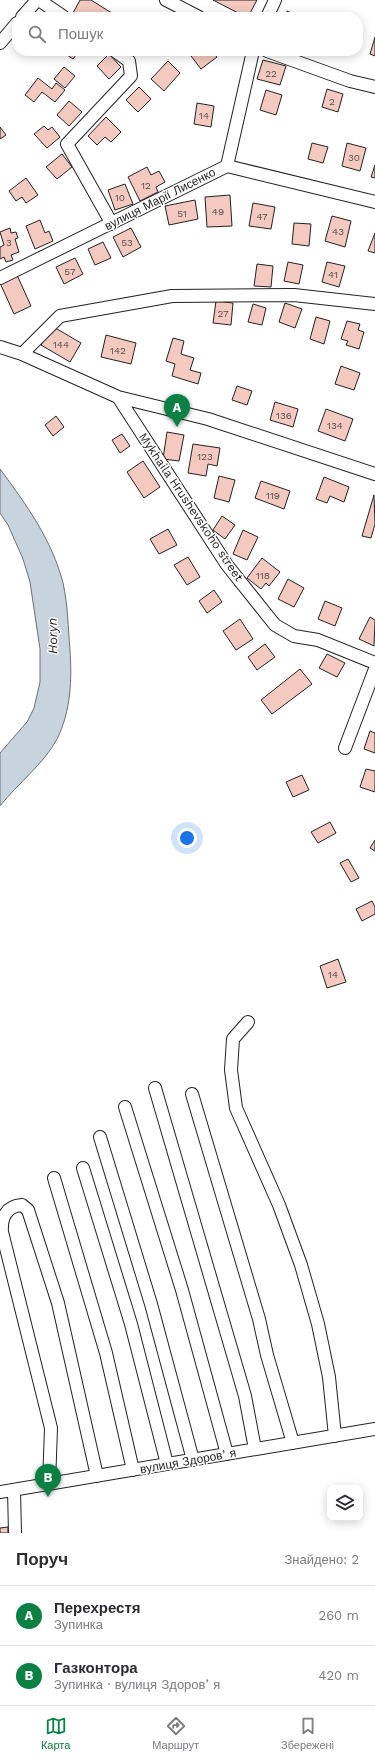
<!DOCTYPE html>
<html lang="uk">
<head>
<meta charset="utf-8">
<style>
	body { margin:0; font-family:"Work Sans",sans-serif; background:#f2f2f3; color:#2b2b33 }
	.controls { position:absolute; right:12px; bottom:12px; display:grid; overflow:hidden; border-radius:8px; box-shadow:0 2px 10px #0003 }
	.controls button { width:36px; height:36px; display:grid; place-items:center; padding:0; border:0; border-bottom:1px solid #e1e1e2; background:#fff; color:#2b2b33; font:20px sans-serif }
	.you { position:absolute; left:187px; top:838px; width:14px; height:14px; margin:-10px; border:3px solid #fff; border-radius:50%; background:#1a73e8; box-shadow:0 0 0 6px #1a73e833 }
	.badge { display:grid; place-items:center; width:26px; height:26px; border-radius:50%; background:#0b8043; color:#fff; font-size:13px; font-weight:700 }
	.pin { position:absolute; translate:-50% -33px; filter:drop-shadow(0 1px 2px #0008) }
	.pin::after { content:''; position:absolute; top:21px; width:14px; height:12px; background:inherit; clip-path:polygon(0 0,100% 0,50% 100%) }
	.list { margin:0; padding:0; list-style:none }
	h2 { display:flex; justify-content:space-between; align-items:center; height:52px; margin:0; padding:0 16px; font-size:17px }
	h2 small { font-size:13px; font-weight:400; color:#7c7c81 }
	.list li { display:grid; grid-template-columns:26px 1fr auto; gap:12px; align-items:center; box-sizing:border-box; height:60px; padding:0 16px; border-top:1px solid #e1e1e2 }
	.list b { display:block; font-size:15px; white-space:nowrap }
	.list p { margin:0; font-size:13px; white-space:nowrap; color:#7c7c81 }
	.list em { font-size:13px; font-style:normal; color:#7c7c81 }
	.icon { flex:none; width:22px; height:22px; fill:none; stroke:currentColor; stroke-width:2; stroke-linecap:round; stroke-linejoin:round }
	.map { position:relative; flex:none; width:375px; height:1533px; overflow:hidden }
	.search { position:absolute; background:#fff; box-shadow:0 2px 10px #0003; left:12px; right:12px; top:12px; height:44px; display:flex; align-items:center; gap:10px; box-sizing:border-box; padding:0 14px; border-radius:16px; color:#7c7c81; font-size:15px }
	.sheet { height:172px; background:#fff }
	nav { display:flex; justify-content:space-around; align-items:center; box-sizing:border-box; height:56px; border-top:1px solid #e1e1e2; background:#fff; font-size:11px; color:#7c7c81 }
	nav a { display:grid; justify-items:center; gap:2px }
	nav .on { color:#0b8043 }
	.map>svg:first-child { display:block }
	.water { fill:#c7d3dd; stroke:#6f6f6f }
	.building { fill:#f3c9c0; stroke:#222 }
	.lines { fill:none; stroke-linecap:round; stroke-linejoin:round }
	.minor-casing { stroke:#222; stroke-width:14 }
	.minor { stroke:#fff; stroke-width:12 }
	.labels { text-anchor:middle; stroke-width:3; stroke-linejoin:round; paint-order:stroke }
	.number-label { font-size:10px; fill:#564c4a }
	.street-label { font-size:12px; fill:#222; stroke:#fff }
	.water-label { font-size:13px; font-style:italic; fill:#222; stroke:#fff }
</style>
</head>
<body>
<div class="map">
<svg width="375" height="1533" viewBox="0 0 375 1533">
	<rect width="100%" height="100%" fill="#fff"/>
	<path class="water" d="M0,469C26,504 52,540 63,583C68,605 68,627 70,650C72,679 71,711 57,739C43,765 18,783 0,806V753L27,722L34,708L40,682V649L30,582L23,559L8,525L0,513Z"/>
	<path class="building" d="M80,0H91L115,15L114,17H79L73,13Z
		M213,0H257L248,17H238L240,14Z
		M287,11L300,17H285Z
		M375,37V56L370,54Z
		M61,51H79L73,59Z
		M197,51H212L217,57L201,69L191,56Z
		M109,54L121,67L109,79L97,66Z
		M263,60L286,66L280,85L257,79Z
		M168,61L180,73L164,91L151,79Z
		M64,67L75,76L65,88L54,79Z
		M38,78L52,89L56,83L65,90L55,102L42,92L34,102L25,95Z
		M139,87L151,99L138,112L126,100Z
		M327,89L343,94L338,112L322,107Z
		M266,90L282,95L276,115L260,110Z
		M69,101L82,112L69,126L57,115Z
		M197,103L214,106L211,127L194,124Z
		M106,117L121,132L111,142L105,137L97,145L88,136Z
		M44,126L48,130L52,127L60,137L47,148L34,134Z
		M0,127L6,135L0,139Z
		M312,143L328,147L323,163L308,159Z
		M347,143L366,148L360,171L342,166Z
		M62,154L72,167L57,179L46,167Z
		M375,165V178L371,177Z
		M147,167L151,175L159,171L165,182L156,187L158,192L140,201L128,177Z
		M26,178L38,195L26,203L22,197L16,201L9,191Z
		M125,184L133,204L115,210L108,190Z
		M230,195L232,226L207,227L205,197Z
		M195,200L198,219L169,225L165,206Z
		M253,203L275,207L271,229L249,226Z
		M332,216L351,221L345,247L325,241Z
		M40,220L45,233L49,231L53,241L35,249L26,226Z
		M294,223L311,224L309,246L292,244Z
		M10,228L11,233L16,232L18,238L15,239L19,252L11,255L13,260L6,262L4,257L0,259V247L4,245L0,232Z
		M131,228L141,247L123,257L113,237Z
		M375,233V253L368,251Z
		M103,242L111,258L95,265L88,249Z
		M75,258L83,274L64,284L56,267Z
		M288,262L303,265L299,284L284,281Z
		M327,262L345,266L339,287L322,282Z
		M257,264L273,266L271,287L254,286Z
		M17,275L31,306L14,314L0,283Z
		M216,301L233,303L231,325L213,323Z
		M285,303L302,309L295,328L279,322Z
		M253,304L266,308L262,325L248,322Z
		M316,317L330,321L324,344L310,339Z
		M347,321L360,324L358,330L364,332L359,349L346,345L348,341L341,339Z
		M52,326L81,343L70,362L41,345Z
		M106,335L136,343L131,364L101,357Z
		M173,338L184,341L181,354L194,358L190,370L201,373L198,384L172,376L175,364L166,361Z
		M341,366L360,373L354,390L335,384Z
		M237,386L252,391L247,405L232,400Z
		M275,402L298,409L293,427L270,420Z
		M326,409L353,419L345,441L318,431Z
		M56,416L64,427L53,436L45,425Z
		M167,432L184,435L179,461L163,459Z
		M122,434L130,446L120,453L112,440Z
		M193,444L220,448L217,466L208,464L206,476L188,473Z
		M143,461L160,487L144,498L127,472Z
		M219,476L235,480L229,502L214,498Z
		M324,477L349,487L344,502L330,496L327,503L316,499Z
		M261,481L290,491L284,509L255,498Z
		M374,495L375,524L371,538L362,536Z
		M222,516L235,525L225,539L213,530Z
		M168,529L177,545L159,554L150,539Z
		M243,530L258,537L247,560L233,554Z
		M188,557L200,577L187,585L174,565Z
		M262,558L280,572L269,586L266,583L261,589L247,578Z
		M288,579L304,588L294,607L278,599Z
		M214,590L222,602L207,613L199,601Z
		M325,601L342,608L335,626L318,619Z
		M370,617L375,620L374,646L359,639Z
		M240,619L253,639L236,650L223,631Z
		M265,644L275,657L257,670L248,657Z
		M327,654L345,663L337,677L319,668Z
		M300,669L312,684L272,714L261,700Z
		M370,731L375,733V753L364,749Z
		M366,769L375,771V792L360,787Z
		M302,775L309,790L293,797L286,782Z
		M330,822L336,833L318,843L311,832Z
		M375,840V851L370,848Z
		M348,859L359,878L351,882L340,863Z
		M372,901L375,907V914L362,921L356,909Z
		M338,959L346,982L327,988L320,966Z
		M8,1527V1533H0V1528Z"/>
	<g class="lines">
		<g class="minor-casing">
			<path id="minor" d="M39,0L64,17
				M166,0L199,17
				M22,17L37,0
				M267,17L275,0
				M0,43L17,23
				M267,51L350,81L375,87
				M227,166L253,51
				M112,224L67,144L131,76L129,61L115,51
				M0,278L227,166L375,202
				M0,347L22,354L118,397L208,419L375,474
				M22,354L60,316L172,296L294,295L375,304
				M118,397L227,565L275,625L294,636L318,640L375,663
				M345,748L375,669
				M248,1022L233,1039L231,1070L236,1108L279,1205L301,1265L318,1324L329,1377L335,1436
				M155,1088L245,1396L255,1449
				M192,1094L259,1319L267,1355L293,1443
				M125,1107L182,1290L227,1454
				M100,1137L151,1304L193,1460
				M83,1168L131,1324L167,1464
				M54,1178L106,1353L133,1470
				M49,1484L51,1428L2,1232C1,1218 6,1206 22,1205L28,1210L58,1303L97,1476
				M14,1490L15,1533
				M0,1492L375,1429"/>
		</g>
		<use href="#minor" class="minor"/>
	</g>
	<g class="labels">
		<g class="number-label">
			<text x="271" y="77">22</text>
			<text x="332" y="105">2</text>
			<text x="204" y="119">14</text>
			<text x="354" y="161">30</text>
			<text x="146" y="189">12</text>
			<text x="120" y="201">10</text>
			<text x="218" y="215">49</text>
			<text x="182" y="217">51</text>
			<text x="262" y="220">47</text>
			<text x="338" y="235">43</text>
			<text x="9" y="246">3</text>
			<text x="127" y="246">53</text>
			<text x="70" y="275">57</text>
			<text x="333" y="278">41</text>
			<text x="223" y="317">27</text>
			<text x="61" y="348">144</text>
			<text x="118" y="354">142</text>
			<text x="284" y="419">136</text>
			<text x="335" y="429">134</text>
			<text x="205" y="460">123</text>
			<text x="273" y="499">119</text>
			<text x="263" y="579">118</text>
			<text x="333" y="978">14</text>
		</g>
		<g class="street-label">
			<text transform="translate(160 199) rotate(-27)" y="4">вулиця Марії Лисенко</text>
			<text transform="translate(191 507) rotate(56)" y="4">Mykhaila Hrushevskoho street</text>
			<text transform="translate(188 1461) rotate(-10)" y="4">вулиця Здоровʼя</text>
		</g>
		<g class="water-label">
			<text transform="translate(52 636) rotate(-91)" y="5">Horyn</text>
		</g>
	</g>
</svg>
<div class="controls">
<button><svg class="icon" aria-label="layers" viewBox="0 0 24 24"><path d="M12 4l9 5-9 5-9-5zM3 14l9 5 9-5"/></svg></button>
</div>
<div class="you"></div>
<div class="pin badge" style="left:177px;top:427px">A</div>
<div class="pin badge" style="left:48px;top:1497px">B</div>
<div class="search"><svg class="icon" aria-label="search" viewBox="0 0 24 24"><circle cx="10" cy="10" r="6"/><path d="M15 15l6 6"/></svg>Пошук</div>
</div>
<section class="sheet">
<h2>Поруч<small>Знайдено: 2</small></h2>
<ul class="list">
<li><span class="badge">A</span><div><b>Перехрестя</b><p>Зупинка</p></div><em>260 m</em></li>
<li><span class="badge">B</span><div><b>Газконтора</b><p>Зупинка · вулиця Здоровʼя</p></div><em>420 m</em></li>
</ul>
</section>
<nav>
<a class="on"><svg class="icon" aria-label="map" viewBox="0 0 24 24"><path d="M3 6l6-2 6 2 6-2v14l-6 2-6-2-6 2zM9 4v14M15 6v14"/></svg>Карта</a>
<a><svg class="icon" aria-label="directions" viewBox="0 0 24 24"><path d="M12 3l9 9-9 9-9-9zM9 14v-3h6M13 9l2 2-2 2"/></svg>Маршрут</a>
<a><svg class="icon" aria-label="saved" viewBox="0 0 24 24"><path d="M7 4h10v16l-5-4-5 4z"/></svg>Збережені</a>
</nav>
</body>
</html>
